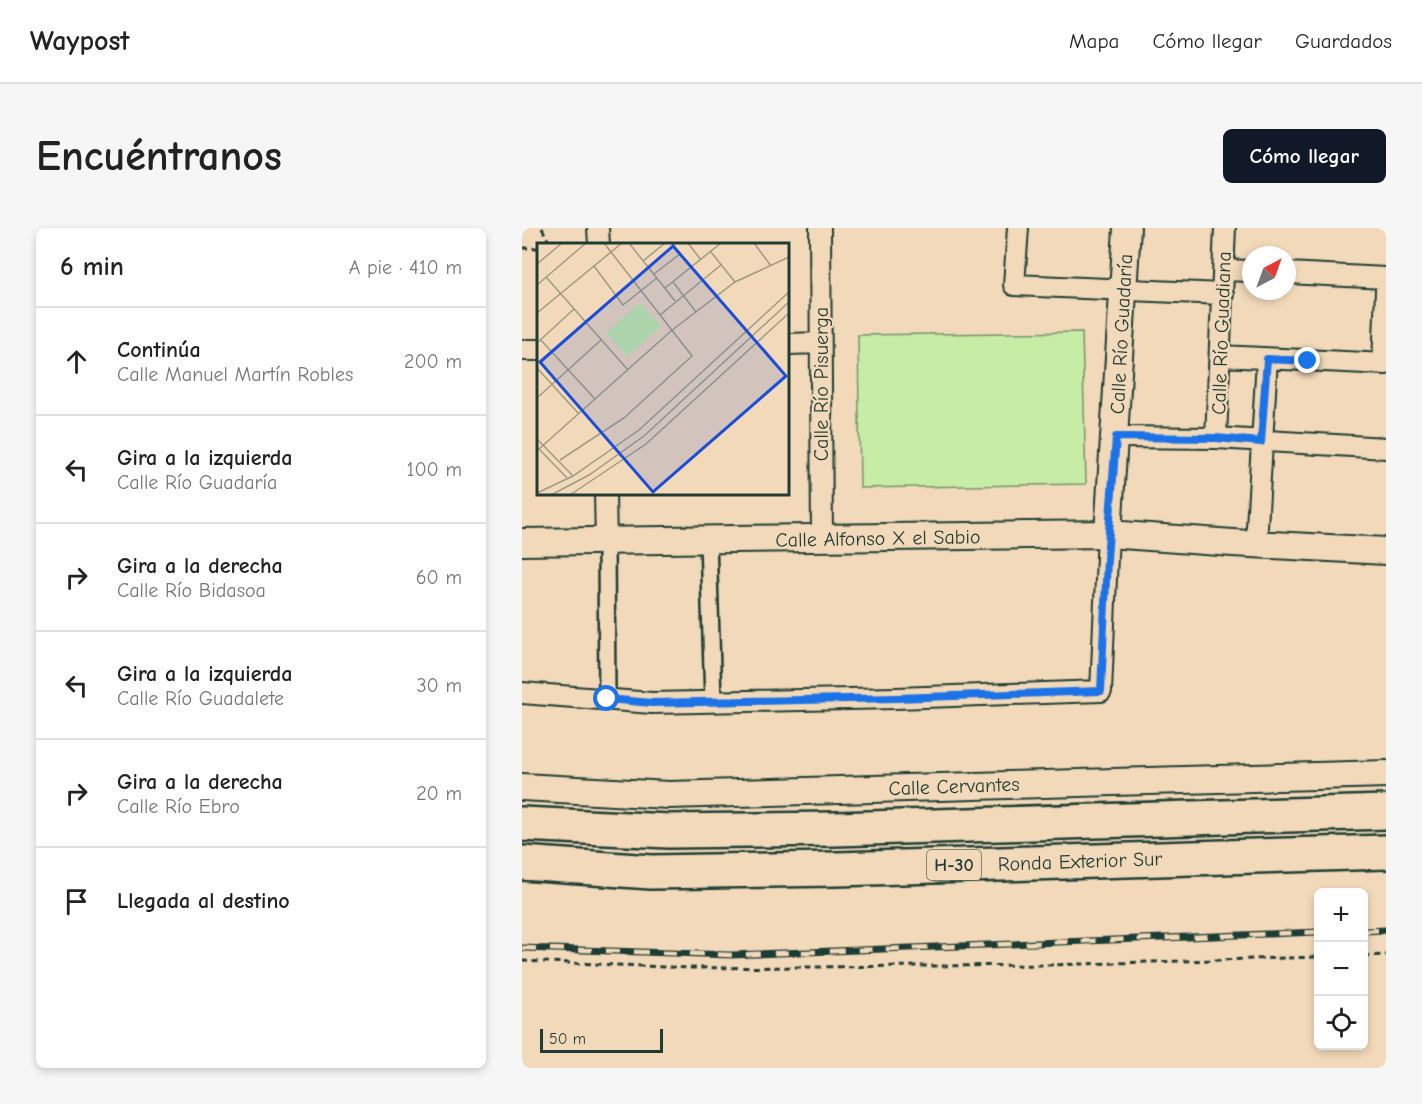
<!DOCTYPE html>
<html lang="es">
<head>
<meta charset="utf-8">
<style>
	body { margin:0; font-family:"Comic Neue",sans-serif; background:#f6f6f6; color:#222 }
	.controls { position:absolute; right:18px; bottom:18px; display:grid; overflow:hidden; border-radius:9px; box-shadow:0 3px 9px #0003 }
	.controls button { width:54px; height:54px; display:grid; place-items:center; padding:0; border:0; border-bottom:2px solid #e0e0e0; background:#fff; color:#222; font:30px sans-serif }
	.compass { position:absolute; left:720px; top:18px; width:54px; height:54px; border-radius:50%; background:#fff; box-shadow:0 3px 9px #0003; rotate:41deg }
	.scale { position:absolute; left:18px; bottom:15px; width:123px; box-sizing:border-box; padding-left:6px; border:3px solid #1f3d34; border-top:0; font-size:16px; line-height:21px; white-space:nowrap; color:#1f3d34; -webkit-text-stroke:4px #f2d9b9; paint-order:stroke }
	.stop { position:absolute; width:18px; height:18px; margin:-14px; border:4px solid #1a73e8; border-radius:50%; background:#fff }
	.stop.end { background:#1a73e8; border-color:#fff; box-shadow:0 2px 6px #0008 }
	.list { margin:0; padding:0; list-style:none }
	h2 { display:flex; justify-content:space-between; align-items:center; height:78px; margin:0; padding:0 24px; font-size:26px }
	h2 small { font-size:20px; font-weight:400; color:#767676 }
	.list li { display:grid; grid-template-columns:39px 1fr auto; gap:18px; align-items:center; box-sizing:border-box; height:108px; padding:0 24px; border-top:2px solid #e0e0e0 }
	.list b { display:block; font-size:22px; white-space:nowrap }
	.list p { margin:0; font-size:20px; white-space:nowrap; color:#767676 }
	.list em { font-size:20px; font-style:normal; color:#767676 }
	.icon { flex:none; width:33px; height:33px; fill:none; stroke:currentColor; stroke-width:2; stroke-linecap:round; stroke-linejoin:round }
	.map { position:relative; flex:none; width:864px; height:840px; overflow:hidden; border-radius:9px }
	header { display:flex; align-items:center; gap:36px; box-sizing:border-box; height:84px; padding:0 30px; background:#fff; border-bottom:2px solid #e0e0e0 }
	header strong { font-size:28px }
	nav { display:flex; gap:33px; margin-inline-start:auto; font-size:21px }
	.intro { display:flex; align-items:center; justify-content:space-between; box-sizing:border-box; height:144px; padding:0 36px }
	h1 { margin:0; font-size:42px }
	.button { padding:15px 27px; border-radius:9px; background:#111827; color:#fff; font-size:21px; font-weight:700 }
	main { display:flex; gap:36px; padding:0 36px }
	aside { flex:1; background:#fff; border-radius:9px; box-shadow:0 3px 9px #0003 }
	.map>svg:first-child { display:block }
	.pitch { fill:#c7eca6; stroke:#73946d; stroke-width:1.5 }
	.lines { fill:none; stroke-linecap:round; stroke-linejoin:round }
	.pedestrian-casing { stroke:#1f3d34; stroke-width:20 }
	.minor-casing { stroke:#1f3d34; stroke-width:24 }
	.tertiary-casing { stroke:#1f3d34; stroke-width:30 }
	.motorway-casing { stroke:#1f3d34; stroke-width:38 }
	.path { stroke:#1f3d34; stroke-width:3; stroke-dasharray:6 4.5; stroke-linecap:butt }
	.pedestrian { stroke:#f2d9b9; stroke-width:15 }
	.minor { stroke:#f2d9b9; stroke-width:20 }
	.tertiary { stroke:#f2d9b9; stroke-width:26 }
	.motorway { stroke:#f2d9b9; stroke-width:33 }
	.rail-casing { stroke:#1f3d34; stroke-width:7 }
	.rail { stroke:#f2d9b9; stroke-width:4.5; stroke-dasharray:14; stroke-linecap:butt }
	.route { stroke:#1a73e8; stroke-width:8 }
	.labels { text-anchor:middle; stroke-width:4.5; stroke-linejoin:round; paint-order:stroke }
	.shield { fill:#f2d9b9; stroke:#5e6c5c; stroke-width:1.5 }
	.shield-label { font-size:18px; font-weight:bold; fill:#1f3d34 }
	.street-label { font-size:20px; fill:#1f3d34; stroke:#f2d9b9 }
	.inset-road { fill:none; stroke:#9e9b84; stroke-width:1.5 }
	.view { fill:#1d4ed8; fill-opacity:0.15; stroke:#1d4ed8; stroke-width:3 }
	.inset-edge { fill:none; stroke:#1f3d34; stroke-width:3 }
</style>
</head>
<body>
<header>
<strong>Waypost</strong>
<nav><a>Mapa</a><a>Cómo llegar</a><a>Guardados</a></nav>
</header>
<div class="intro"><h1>Encuéntranos</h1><a class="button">Cómo llegar</a></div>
<main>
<aside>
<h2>6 min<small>A pie · 410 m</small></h2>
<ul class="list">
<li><svg class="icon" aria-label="ahead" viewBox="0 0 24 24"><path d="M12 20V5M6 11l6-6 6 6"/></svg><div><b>Continúa</b><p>Calle Manuel Martín Robles</p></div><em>200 m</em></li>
<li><svg class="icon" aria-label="left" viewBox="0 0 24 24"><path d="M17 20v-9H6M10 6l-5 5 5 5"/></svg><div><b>Gira a la izquierda</b><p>Calle Río Guadaría</p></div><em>100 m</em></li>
<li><svg class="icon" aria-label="right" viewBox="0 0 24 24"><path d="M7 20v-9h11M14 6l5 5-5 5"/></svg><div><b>Gira a la derecha</b><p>Calle Río Bidasoa</p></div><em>60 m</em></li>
<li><svg class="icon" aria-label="left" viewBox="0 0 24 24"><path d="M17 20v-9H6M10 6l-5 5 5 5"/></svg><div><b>Gira a la izquierda</b><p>Calle Río Guadalete</p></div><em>30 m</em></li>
<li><svg class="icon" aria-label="right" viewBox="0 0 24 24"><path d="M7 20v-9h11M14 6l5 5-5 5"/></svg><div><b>Gira a la derecha</b><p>Calle Río Ebro</p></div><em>20 m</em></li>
<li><svg class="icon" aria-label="arrive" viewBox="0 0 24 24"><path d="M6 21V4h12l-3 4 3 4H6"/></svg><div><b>Llegada al destino</b></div></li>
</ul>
</aside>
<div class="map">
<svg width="864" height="840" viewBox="0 0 864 840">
	<rect width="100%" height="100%" fill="#f2d9b9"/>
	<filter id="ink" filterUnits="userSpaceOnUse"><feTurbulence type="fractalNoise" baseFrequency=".0167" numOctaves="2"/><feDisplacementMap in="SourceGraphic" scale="12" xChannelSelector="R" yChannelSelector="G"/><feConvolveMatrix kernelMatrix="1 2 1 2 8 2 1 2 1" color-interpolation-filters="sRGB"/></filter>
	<g filter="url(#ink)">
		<path class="pitch" d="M560,104L564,256L338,260L336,107Z"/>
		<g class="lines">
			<g class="pedestrian-casing">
				<path id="pedestrian" d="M186,312L191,473
					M84,314L85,471"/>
			</g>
			<g class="minor-casing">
				<path id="minor" d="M76,0L77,16
					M298,0L300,311
					M496,0L492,57L701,66
					M702,42L729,43
					M765,45L864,50
					M266,116L298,115
					M0,122H16
					M698,128L864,136
					M861,136L864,62
					M594,209L694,210L864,220
					M694,210L703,0
					M83,266L84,314
					M734,316L745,131
					M0,465L130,475L374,470L579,463L586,306"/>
			</g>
			<g class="tertiary-casing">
				<path id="tertiary" d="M586,306L605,0
					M0,314L586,306L711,315L864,323
					M0,559L147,567L864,546"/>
			</g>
			<g class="motorway-casing">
				<path id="motorway" d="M0,596L147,603L313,601L864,584
					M0,635L129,644L315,641L864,624"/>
			</g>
			<path class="path" d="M20,0L28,16
				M0,20H16
				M842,728L864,727
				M0,733L168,740L526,737L796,729"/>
			<use href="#pedestrian" class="pedestrian"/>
			<use href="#minor" class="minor"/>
			<use href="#tertiary" class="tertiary"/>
			<use href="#motorway" class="motorway"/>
			<g class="rail-casing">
				<path id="rail" d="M842,703L864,702
					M0,720L209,727L796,704"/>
			</g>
			<use href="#rail" class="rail"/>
		</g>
	</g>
	<g class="lines" filter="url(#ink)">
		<path class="route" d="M85,471L130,475L374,470L579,463L585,331L594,209L694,210L739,214L745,131L786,133"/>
	</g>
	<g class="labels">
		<rect class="shield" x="405" y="622" width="54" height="30" rx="4.5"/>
		<g class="shield-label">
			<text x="432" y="643">H-30</text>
		</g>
		<g class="street-label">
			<text transform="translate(699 105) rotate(-88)" y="7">Calle Río Guadiana</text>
			<text transform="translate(599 106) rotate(-87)" y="7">Calle Río Guadaría</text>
			<text transform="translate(299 156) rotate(-90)" y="7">Calle Río Pisuerga</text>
			<text transform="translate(356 310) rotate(-1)" y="7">Calle Alfonso X el Sabio</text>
			<text transform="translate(432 558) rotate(-2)" y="7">Calle Cervantes</text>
			<text transform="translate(558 633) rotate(-2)" y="7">Ronda Exterior Sur</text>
		</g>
	</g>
	<g transform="translate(15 15)">
		<rect width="252" height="252" fill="#f2d9b9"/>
		<path d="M103,60L124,83L90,114L69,90Z" fill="#c7eca6"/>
		<path class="inset-road" d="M92,0L138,58M135,0L154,24M151,0L164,17M217,0L234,23M174,9L198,39M106,18L128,0M0,21L25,0M57,23L86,62L120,35M117,31L143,11M9,34L91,127M136,39L159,69M0,42L49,0M128,45L184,0M0,70L85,0M123,72L184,22M3,96L58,156M0,100L37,66M0,125L42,171M0,155L64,97M0,196L36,233M1,205L30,235M2,206L134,88L198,39L252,14M23,217L87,175L155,113L67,0M0,250L36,233L102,187L252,49M14,252L52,232L107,193L252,59M33,252L109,201L252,70"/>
		<path class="view" d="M136,3L249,133L116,249L3,119Z"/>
		<rect width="252" height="252" class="inset-edge"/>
	</g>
</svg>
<div class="controls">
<button>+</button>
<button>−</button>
<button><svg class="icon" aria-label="locate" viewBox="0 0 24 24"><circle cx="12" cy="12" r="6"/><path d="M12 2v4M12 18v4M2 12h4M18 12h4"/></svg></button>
</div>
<svg class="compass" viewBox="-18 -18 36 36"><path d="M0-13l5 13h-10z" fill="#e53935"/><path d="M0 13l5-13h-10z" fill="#767676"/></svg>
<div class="scale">50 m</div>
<div class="stop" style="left:85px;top:471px"></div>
<div class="stop end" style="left:786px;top:133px"></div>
</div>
</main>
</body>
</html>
